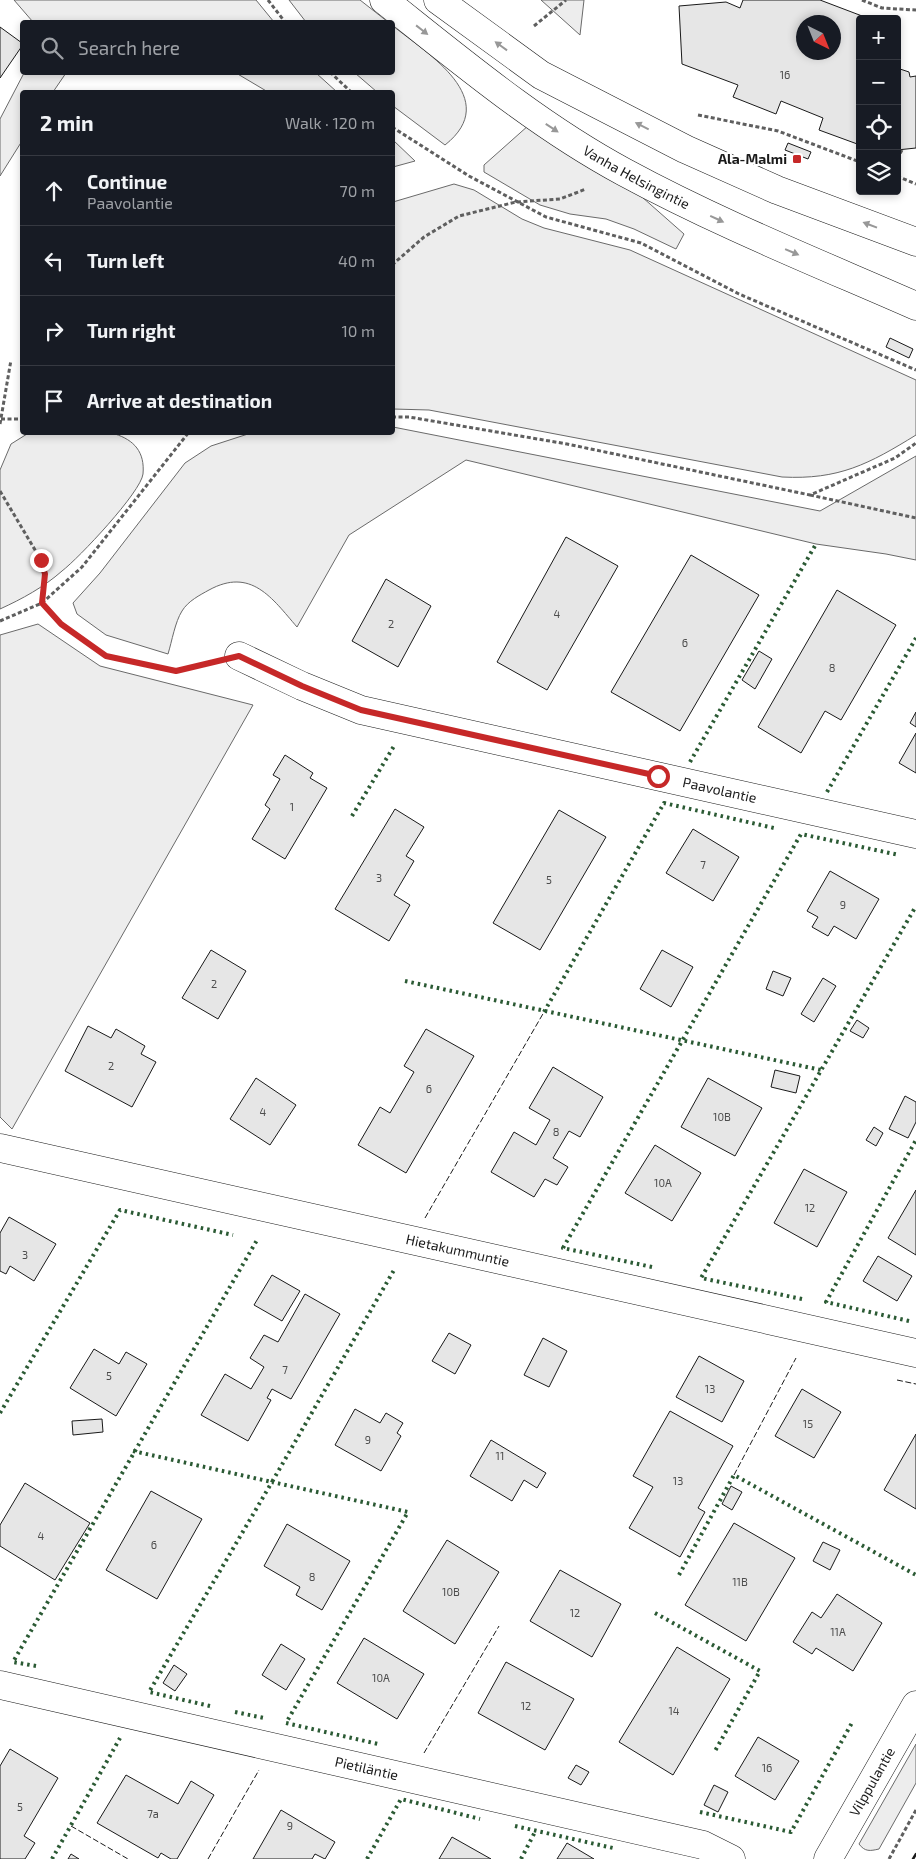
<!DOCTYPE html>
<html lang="en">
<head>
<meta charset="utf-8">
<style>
	body { margin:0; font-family:"Exo 2",sans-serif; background:#242831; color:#f1f3f6 }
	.controls { position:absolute; right:15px; top:15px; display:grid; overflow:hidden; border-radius:5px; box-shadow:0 2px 8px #0003 }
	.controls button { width:45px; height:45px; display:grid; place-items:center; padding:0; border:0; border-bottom:1px solid #363941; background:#171b24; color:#f1f3f6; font:25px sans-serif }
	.compass { position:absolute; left:796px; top:15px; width:45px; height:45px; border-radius:50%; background:#171b24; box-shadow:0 2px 8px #0003; rotate:137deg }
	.stop { position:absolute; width:15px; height:15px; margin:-11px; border:4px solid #c62828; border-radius:50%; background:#fff }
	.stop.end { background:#c62828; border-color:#fff; box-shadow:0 1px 5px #0008 }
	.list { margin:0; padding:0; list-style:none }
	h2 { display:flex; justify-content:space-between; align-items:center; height:65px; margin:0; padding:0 20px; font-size:21px }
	h2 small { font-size:16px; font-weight:400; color:#9ea1a6 }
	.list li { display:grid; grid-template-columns:32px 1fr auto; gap:15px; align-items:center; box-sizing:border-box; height:70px; padding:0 20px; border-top:1px solid #363941 }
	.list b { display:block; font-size:19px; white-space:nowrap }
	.list p { margin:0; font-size:16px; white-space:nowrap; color:#9ea1a6 }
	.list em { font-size:16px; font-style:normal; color:#9ea1a6 }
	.icon { flex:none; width:28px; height:28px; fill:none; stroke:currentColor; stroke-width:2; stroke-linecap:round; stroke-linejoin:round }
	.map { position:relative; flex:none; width:916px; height:1859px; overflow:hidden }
	.search { position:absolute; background:#171b24; box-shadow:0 2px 8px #0003; left:20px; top:20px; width:375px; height:55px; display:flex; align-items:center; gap:12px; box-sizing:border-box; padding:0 18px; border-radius:5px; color:#9ea1a6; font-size:19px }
	.panel { position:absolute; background:#171b24; box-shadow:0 2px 8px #0003; left:20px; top:90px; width:375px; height:345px; border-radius:5px }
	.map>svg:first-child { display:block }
	.green { fill:#ededed; stroke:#6a6a6a }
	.building { fill:#e6e6e6; stroke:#1a1a1a; fill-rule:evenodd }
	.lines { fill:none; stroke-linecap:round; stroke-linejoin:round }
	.minor-casing { stroke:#1a1a1a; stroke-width:29 }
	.tertiary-casing { stroke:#1a1a1a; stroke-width:29 }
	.secondary-casing { stroke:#1a1a1a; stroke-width:29 }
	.path { stroke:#5f5f5f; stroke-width:3; stroke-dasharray:4 2.5; stroke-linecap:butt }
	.minor { stroke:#fff; stroke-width:28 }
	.tertiary { stroke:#fff; stroke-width:28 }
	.secondary { stroke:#fff; stroke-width:28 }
	.hedge { stroke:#2b5a34; stroke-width:4; stroke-dasharray:2.5 4; stroke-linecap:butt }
	.fence { stroke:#1a1a1a; stroke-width:1; stroke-dasharray:6 2.5; stroke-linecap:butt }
	.wall { stroke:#1a1a1a; stroke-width:2.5 }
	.oneway { fill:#989898 }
	.route { stroke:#c62828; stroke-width:6 }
	.poi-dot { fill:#c62828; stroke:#fff; stroke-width:2 }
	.labels { text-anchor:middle; stroke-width:4; stroke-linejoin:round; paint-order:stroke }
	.number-label { font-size:11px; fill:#4d4d4d }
	.poi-label { font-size:14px; font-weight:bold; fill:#1a1a1a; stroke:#fff; text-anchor:end }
	.street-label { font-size:14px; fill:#1a1a1a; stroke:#fff }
</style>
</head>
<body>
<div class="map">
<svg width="916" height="1859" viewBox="0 0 916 1859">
	<rect width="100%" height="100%" fill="#fff"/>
	<path class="green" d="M14,0H256L274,22H33Z
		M289,0H360L388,22H306Z
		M541,0H584L580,35Z
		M393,26C428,54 503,99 445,145L393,106L392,92H377L355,73L392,72Z
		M24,73H66L53,92H22V141L0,176V119Z
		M236,73H316L337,92H268Z
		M529,125L625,182L684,234L676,249L634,229L606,219L570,214L540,205L484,172V165Z
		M392,140H393L415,161L393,167Z
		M454,184L474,190L522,219L544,228L630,250L916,380V435C869,464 839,480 782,477L429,410L393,409V202Z
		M393,427L820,511L916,456V560L886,554L816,544L466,460L349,535L297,627C272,598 251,567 209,590C200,595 188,601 182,611C175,622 172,641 168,654L106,635L77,614L73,603L100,573L185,463L211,446L251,433L392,432Z
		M27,434H115C134,440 145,452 143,474C141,492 79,558 62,571C44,587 22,599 0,609V470L11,444Z
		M38,624L100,666L253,705L12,1129L0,1117V635Z
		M916,1744V1783L879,1849C870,1851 865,1852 859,1844Z"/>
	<path class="building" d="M743,0H820L870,19H860V145L819,130L823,118L781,101L776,114L733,97L738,85L682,64L679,6L726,2L740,8ZM804,22H834V52H804Z
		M0,27L22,43V46L0,78Z
		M897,68L909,72L910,77L916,76V148L897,150Z
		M788,143L811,152L808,159L785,150Z
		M890,338L913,349L909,358L886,347Z
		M566,537L618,566L547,690L497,662Z
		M691,555L759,595L680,731L611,692Z
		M386,579L431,606L398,667L352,641Z
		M837,590L896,625L841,720L825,711L801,753L758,727Z
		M759,651L772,659L755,689L742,680Z
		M916,712V727L910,723Z
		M916,733V773L899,763Z
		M285,755L313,773L310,778L327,788L285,859L252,839L270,809L265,805L280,779L273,775Z
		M395,809L424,827L406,856L414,861L394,895L410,905L389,941L335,909Z
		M559,810L606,837L540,950L493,923Z
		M693,829L739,857L713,901L666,873Z
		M830,871L879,899L856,939L834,926L828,936L812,927L818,917L807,911Z
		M211,950L246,971L218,1019L182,998Z
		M662,950L693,967L671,1007L640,989Z
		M773,971L791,978L783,996L766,989Z
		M823,978L836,986L814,1022L801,1014Z
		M857,1020L869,1028L863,1038L850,1031Z
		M88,1026L111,1038L116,1029L145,1046L141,1054L156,1062L132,1107L65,1071Z
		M426,1029L474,1056L406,1173L358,1145L380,1107L390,1113L414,1072L404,1066Z
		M553,1067L603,1097L580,1137L569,1131L553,1158L568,1167L557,1185L545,1179L534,1197L491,1172L514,1132L536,1145L550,1120L529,1108Z
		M775,1070L800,1076L796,1093L771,1087Z
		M256,1078L296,1105L270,1145L230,1119Z
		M708,1078L762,1108L735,1156L681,1127Z
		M905,1096L916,1102V1122L908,1138L889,1129Z
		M874,1127L883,1133L876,1146L866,1140Z
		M655,1145L701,1173L672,1221L625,1193Z
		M804,1169L847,1192L817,1247L774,1223Z
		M916,1190V1255L888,1238Z
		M9,1217L56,1244L34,1281L10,1266L6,1274L0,1271V1233Z
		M878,1256L912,1276L897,1301L863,1281Z
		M272,1275L300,1291L282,1321L254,1305Z
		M305,1294L340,1314L291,1399L272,1389L267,1398L271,1400L248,1441L201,1415L225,1374L251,1389L264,1367L250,1358L264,1335L278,1342Z
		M449,1333L471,1345L455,1374L432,1361Z
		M543,1338L567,1351L549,1387L524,1375Z
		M94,1349L119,1364L126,1352L147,1364L116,1416L70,1388Z
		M699,1356L744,1381L722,1422L676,1397Z
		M802,1389L841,1412L814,1458L775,1436Z
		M355,1409L380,1423L386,1413L403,1423L397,1433L401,1436L381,1471L335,1445Z
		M670,1411L733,1446L698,1508L705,1512L680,1557L629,1528L653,1487L633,1476Z
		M102,1419L103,1432L73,1435L72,1421Z
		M916,1434V1509L884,1490Z
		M491,1440L546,1473L537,1488L524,1480L512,1501L470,1476Z
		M25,1483L90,1523L55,1580L0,1546V1525Z
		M731,1486L742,1492L732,1510L722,1504Z
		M151,1491L202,1519L157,1599L106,1570Z
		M734,1523L795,1558L746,1641L685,1605Z
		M287,1524L350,1561L322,1610L296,1595L300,1587L264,1566Z
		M447,1540L499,1572L455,1644L403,1611Z
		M823,1542L840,1550L830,1570L813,1561Z
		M560,1570L621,1604L592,1657L530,1621Z
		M837,1594L882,1623L853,1671L816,1648L812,1654L793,1642L812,1612L821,1618Z
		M364,1638L424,1674L397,1719L337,1683Z
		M281,1644L305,1659L286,1690L262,1675Z
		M677,1647L730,1679L673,1775L619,1742Z
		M506,1662L574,1699L545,1750L478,1713Z
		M174,1665L187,1674L175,1691L163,1683Z
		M758,1737L799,1761L775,1800L735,1776Z
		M10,1749L58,1778L24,1836L35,1843L25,1859H0V1766Z
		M576,1765L589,1772L581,1785L568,1778Z
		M126,1775L178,1804L191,1781L214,1795L177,1859H171L161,1853L158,1858L97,1823Z
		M714,1785L728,1792L718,1812L704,1805Z
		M281,1810L335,1842L325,1859L315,1854L312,1859H253Z
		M452,1837L491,1859H439Z
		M567,1843L594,1859H557Z
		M71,1854L79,1859H68Z"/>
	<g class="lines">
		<g class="minor-casing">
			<g id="minor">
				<path id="s1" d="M239,656L302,686L361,710L916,834"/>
				<path id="s2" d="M0,1148L916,1353"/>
				<path id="s3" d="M0,1685L703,1845L731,1859"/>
			</g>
		</g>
		<g class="tertiary-casing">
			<g id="tertiary">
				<path id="s4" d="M828,1859L916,1705"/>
			</g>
		</g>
		<g class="secondary-casing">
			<g id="secondary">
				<path id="s5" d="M384,0C461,61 537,125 624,172C718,223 818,263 916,306"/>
				<path d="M438,0L541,75L685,149L777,190L916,242"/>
			</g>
		</g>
		<path class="path" d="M268,0L285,22
			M862,0L882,8L916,10
			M534,26L566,0
			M330,72L351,92
			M698,115L778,131L860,162
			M392,127L469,176L546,217L641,243L739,294L916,370
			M897,159L902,150
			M897,176L916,184
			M392,265L424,237L459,216L516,202L560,199L586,189
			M392,417H409L567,444L810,495L895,458L916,443
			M1,419H22
			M0,424L11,360
			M0,491L41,560L45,574L42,603L61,624L106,656L176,671L207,664
			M810,495L916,518
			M0,621L42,603L82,567L189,432
			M889,1859L916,1810"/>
		<use href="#minor" class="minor"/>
		<use href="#tertiary" class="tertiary"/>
		<use href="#secondary" class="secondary"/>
		<path class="hedge" d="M690,762L816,544
			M827,792L916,638
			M352,816L394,746
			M405,981L821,1070
			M544,1012L664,803L774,828
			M652,1267L563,1248L801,834L899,855
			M802,1299L701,1278L916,906
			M909,1321L826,1302L916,1140
			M0,1413L120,1210L233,1235
			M133,1451L272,1482L394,1270
			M679,1575L734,1475L916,1575
			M655,1613L760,1671L715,1751
			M36,1666L13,1662L257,1240
			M210,1706L149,1692L272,1482L408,1512L286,1723L378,1744
			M235,1712L264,1718
			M700,1812L791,1832L853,1721
			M515,1826L613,1848
			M52,1859L120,1738
			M367,1859L401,1799L480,1819
			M521,1859L536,1830"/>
		<path class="fence" d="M425,1218L544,1012
			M897,1380L916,1384
			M734,1475L796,1358
			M424,1753L499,1626
			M71,1826L128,1859
			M208,1859L259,1770"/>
		<path class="wall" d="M913,1859L916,1854"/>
	</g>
	<defs><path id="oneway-solid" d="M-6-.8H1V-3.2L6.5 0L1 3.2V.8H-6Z" transform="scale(1.25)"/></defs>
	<g class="oneway">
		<use href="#oneway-solid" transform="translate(422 30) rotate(38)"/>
		<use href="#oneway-solid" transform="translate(501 46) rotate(-144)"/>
		<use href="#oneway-solid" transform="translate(642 126) rotate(-153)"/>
		<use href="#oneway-solid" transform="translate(552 128) rotate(33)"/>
		<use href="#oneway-solid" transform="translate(717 219) rotate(25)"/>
		<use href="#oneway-solid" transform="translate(870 225) rotate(-159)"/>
		<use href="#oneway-solid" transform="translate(792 252) rotate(23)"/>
	</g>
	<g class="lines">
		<path class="route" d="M41,560L45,574L42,603L61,624L106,656L176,671L239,656L302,686L361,710L658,776"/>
	</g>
	<rect class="poi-dot" x="792" y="154" width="10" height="10" rx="2.5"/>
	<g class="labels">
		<g class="number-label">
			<text x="785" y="79">16</text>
			<text x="557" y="618">4</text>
			<text x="391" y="628">2</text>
			<text x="685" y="647">6</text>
			<text x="832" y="672">8</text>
			<text x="292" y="811">1</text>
			<text x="703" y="869">7</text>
			<text x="379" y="882">3</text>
			<text x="549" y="884">5</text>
			<text x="843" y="909">9</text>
			<text x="214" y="988">2</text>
			<text x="111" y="1070">2</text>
			<text x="429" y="1093">6</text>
			<text x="263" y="1116">4</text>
			<text x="722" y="1121">10B</text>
			<text x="556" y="1136">8</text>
			<text x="663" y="1187">10A</text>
			<text x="810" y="1212">12</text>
			<text x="25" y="1259">3</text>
			<text x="285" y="1374">7</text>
			<text x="109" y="1380">5</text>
			<text x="710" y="1393">13</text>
			<text x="808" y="1428">15</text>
			<text x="368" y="1444">9</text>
			<text x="500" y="1460">11</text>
			<text x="678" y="1485">13</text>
			<text x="41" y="1540">4</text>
			<text x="154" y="1549">6</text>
			<text x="312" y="1581">8</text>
			<text x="740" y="1586">11B</text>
			<text x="451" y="1596">10B</text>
			<text x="575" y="1617">12</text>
			<text x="838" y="1636">11A</text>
			<text x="381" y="1682">10A</text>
			<text x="526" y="1710">12</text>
			<text x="674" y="1715">14</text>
			<text x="767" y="1772">16</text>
			<text x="20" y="1811">5</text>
			<text x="153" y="1818">7a</text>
			<text x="290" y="1830">9</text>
		</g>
		<g class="poi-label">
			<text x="787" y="164">Ala-Malmi</text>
		</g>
		<g class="street-label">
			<text dy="5" stroke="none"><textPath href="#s5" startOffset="309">Vanha Helsingintie</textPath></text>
			<text dy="5" stroke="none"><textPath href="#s1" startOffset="501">Paavolantie</textPath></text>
			<text dy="5" stroke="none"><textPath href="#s2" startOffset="469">Hietakummuntie</textPath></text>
			<text dy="5" stroke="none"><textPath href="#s3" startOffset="376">Pietiläntie</textPath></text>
			<text dy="5" stroke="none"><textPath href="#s4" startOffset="89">Vilppulantie</textPath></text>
		</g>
	</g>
</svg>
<div class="controls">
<button>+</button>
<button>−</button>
<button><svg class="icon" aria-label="locate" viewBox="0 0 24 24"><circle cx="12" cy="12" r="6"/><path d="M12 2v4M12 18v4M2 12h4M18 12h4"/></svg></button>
<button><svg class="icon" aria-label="layers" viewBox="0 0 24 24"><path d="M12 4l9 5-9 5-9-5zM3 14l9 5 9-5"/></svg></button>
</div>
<svg class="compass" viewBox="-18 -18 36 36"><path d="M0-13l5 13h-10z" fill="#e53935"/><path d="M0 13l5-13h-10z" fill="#9ea1a6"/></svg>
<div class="stop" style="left:658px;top:776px"></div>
<div class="stop end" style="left:41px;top:560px"></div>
<div class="search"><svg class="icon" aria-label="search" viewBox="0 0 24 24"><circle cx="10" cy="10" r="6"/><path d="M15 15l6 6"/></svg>Search here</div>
<section class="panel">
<h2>2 min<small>Walk · 120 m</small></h2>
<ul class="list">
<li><svg class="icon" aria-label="ahead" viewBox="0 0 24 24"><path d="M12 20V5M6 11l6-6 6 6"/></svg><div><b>Continue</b><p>Paavolantie</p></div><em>70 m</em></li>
<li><svg class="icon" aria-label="left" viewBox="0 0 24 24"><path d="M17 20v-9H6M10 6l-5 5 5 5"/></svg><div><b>Turn left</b></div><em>40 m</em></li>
<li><svg class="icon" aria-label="right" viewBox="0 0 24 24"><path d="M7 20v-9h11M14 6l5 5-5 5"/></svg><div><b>Turn right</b></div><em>10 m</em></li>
<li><svg class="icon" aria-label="arrive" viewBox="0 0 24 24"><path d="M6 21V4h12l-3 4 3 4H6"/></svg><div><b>Arrive at destination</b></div></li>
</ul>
</section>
</div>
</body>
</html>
